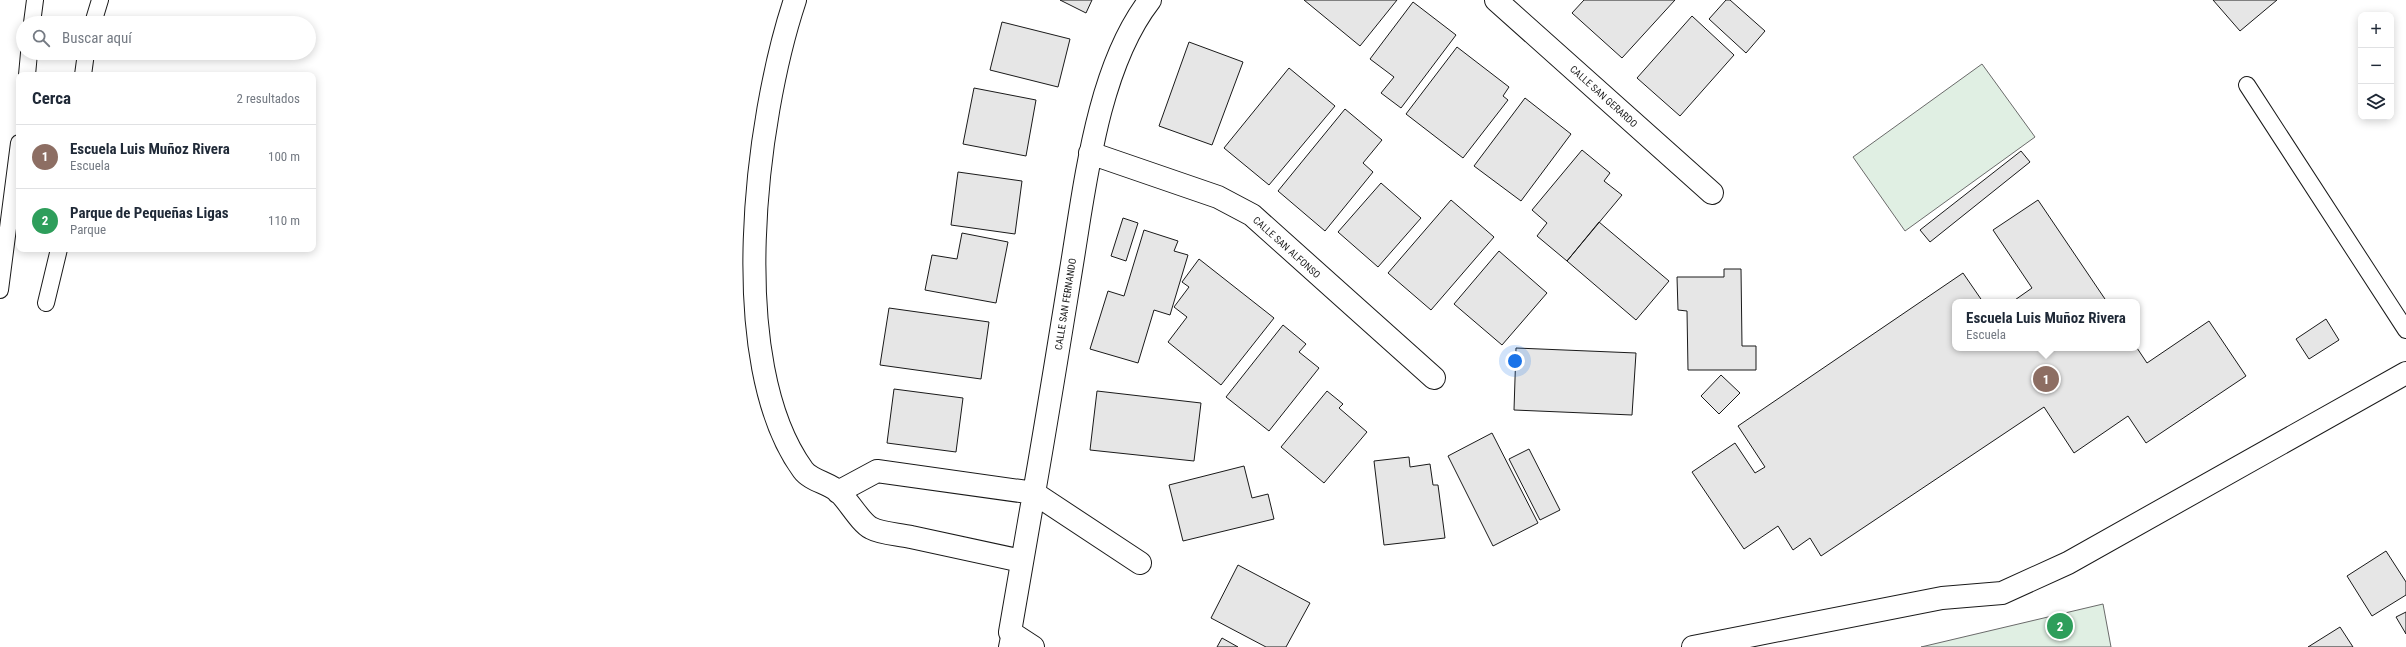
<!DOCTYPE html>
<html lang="es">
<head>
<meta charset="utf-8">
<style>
	body { margin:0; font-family:"Roboto Condensed",sans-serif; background:#f6f6f7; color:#1f2937 }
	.controls { position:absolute; right:12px; top:12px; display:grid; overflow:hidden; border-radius:8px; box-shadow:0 2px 10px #0003 }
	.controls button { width:36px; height:36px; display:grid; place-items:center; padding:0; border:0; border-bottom:1px solid #e0e1e3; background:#fff; color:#1f2937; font:20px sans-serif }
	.you { position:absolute; left:1515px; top:361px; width:14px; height:14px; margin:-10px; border:3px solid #fff; border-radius:50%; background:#1a73e8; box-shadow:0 0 0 6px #1a73e833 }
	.badge { display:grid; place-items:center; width:26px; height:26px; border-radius:50%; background:#d93025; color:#fff; font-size:13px; font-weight:700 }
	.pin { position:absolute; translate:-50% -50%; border:2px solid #fff; box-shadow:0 1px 4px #0006 }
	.popup { position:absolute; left:1952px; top:299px; width:188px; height:52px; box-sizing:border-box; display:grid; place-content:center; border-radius:8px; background:#fff; filter:drop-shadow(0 1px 3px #0005); font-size:13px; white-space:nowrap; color:#747a83 }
	.popup b { font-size:15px; color:#1f2937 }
	.popup::after { content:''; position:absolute; left:50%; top:100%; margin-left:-8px; border:8px solid transparent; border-top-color:#fff }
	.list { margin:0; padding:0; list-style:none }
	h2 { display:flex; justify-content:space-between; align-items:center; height:52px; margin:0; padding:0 16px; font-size:17px }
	h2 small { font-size:13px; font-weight:400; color:#747a83 }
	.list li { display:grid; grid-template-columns:26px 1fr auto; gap:12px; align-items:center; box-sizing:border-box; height:64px; padding:0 16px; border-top:1px solid #e0e1e3 }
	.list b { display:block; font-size:15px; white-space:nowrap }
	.list p { margin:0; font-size:13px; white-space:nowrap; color:#747a83 }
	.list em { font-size:13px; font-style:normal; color:#747a83 }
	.icon { flex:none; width:22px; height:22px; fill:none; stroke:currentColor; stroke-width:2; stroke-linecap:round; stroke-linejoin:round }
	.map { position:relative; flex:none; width:2406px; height:647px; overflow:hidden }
	.search { position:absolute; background:#fff; box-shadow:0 2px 10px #0003; left:16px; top:16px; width:300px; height:44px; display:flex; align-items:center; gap:10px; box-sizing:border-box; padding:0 14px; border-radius:22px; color:#747a83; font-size:15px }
	.panel { position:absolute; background:#fff; box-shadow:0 2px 10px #0003; left:16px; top:72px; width:300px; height:180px; border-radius:8px }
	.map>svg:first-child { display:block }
	.green { fill:#e0efe3; stroke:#6a6a6a }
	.building { fill:#e6e6e6; stroke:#1a1a1a }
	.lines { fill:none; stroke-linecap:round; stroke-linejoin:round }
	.service-casing { stroke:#1a1a1a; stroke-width:18 }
	.minor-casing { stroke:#1a1a1a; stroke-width:24 }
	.service { stroke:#fff; stroke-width:16 }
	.minor { stroke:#fff; stroke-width:22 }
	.labels { text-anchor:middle; stroke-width:3; stroke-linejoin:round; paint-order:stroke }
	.street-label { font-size:10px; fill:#1a1a1a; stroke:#fff }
</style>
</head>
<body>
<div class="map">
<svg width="2406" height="647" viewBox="0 0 2406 647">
	<rect width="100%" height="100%" fill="#fff"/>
	<path class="green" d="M1982,64L2035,137L1905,231L1853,157Z
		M2103,604L2111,647H1921Z"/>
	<path class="building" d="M1060,0H1092L1086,13Z
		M1304,0H1397L1360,46Z
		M1584,0H1675L1622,58L1572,13Z
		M1726,0H1730L1765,31L1746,53L1709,19Z
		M2213,0H2277L2240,31Z
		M1413,2L1456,35L1401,108L1381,93L1394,77L1370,59Z
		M1692,16L1734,55L1680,116L1637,78Z
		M1002,22L1070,39L1058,87L990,70Z
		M1189,42L1243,62L1212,145L1159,126Z
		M1457,47L1509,87L1503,96L1508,100L1463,158L1406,114Z
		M1289,68L1335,106L1269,185L1224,148Z
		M974,88L1036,100L1026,156L963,144Z
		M1525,98L1571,134L1521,201L1474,166Z
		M1345,109L1382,140L1363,163L1373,172L1325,231L1278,191Z
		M1582,150L1610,173L1604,181L1622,195L1567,261L1537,236L1547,223L1532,210Z
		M2021,151L2030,162L1930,242L1920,230Z
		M958,172L1022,181L1015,234L951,225Z
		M1381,183L1421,218L1378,267L1338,232Z
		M1451,200L1494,237L1431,310L1388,273Z
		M2038,200L2107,302H2012L2032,288L1993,230Z
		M1123,218L1138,223L1126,261L1111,256Z
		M1599,222L1669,281L1636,320L1567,261Z
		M1144,230L1178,241L1174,251L1188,255L1170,315L1154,310L1138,363L1090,349L1108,291L1124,296Z
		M962,233L1008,242L996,303L925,290L932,255L957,259Z
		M1499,251L1547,293L1502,345L1454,304Z
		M1199,259L1274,318L1221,385L1168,342L1187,317L1174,307L1189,287L1182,282Z
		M1724,269H1741L1742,346H1756V370H1688L1687,311L1678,310L1677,277H1724Z
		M1963,273L1983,302H1955V348H2137L2147,363L2209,321L2246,376L2146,443L2128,416L2074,453L2044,407L1821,556L1810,538L1793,550L1778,526L1744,549L1692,472L1735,443L1755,473L1765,467L1738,426Z
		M889,308L989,322L981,379L880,365Z
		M2326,319L2339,340L2309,359L2296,339Z
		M1283,325L1306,344L1299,352L1319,368L1269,431L1226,397Z
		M1516,348L1636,353L1632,415L1514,410Z
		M1721,375L1740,393L1719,414L1701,396Z
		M894,389L963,398L956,452L887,443Z
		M1097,391L1201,403L1194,461L1090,450Z
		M1327,391L1343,404L1339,408L1367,432L1324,483L1281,447Z
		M1492,433L1538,523L1493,546L1448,456Z
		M1529,449L1560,510L1540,520L1509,459Z
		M1409,457L1410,467L1430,464L1433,485H1438L1445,538L1384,545L1374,461Z
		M1244,466L1252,498L1268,494L1274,519L1183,541L1169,485Z
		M2386,551L2406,582V595L2372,616L2347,576Z
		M1238,565L1310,603L1286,647H1266L1211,618Z
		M2406,612V634L2396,617Z
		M2340,627L2353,647H2308Z
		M1222,638L1238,647H1217Z"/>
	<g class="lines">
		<g class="service-casing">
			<path id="service" d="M32,23L35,0
				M93,23L100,0
				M27,75L29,53
				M83,75L86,53
				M2247,85L2406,330
				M0,290L19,143
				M46,303L59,249
				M1007,647L1010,632"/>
		</g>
		<g class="minor-casing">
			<path id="minor" d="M795,0C755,120 725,363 803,470C811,481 830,483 840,493C849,502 861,523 871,528C882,534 899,534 911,537C948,545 985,553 1022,561
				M1496,0L1712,193
				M1090,153L1218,197L1252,215L1434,378
				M838,492L877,471L1034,493L1010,632L1033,647
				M1140,563L1034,493C1047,419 1059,344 1071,270C1085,186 1097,68 1150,0
				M1693,647L1942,598L2002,593L2068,563L2406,373"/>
		</g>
		<use href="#service" class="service"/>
		<use href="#minor" class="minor"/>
	</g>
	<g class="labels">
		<g class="street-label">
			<text transform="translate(1604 96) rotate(42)" y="4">CALLE SAN GERARDO</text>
			<text transform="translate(1287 247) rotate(42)" y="4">CALLE SAN ALFONSO</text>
			<text transform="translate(1065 304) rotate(-81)" y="4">CALLE SAN FERNANDO</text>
		</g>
	</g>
</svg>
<div class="controls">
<button>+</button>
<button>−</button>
<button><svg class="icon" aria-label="layers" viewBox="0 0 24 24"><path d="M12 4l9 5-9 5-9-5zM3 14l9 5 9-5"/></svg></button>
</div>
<div class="you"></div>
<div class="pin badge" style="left:2046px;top:379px;background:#8d6e63">1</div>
<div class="popup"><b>Escuela Luis Muñoz Rivera</b>Escuela</div>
<div class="pin badge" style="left:2060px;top:626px;background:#2e9e5b">2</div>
<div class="search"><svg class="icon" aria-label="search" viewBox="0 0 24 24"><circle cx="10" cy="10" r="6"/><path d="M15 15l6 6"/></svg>Buscar aquí</div>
<section class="panel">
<h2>Cerca<small>2 resultados</small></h2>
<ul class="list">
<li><span class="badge" style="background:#8d6e63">1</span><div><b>Escuela Luis Muñoz Rivera</b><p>Escuela</p></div><em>100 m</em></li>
<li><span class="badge" style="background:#2e9e5b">2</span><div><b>Parque de Pequeñas Ligas</b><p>Parque</p></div><em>110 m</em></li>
</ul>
</section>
</div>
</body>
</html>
